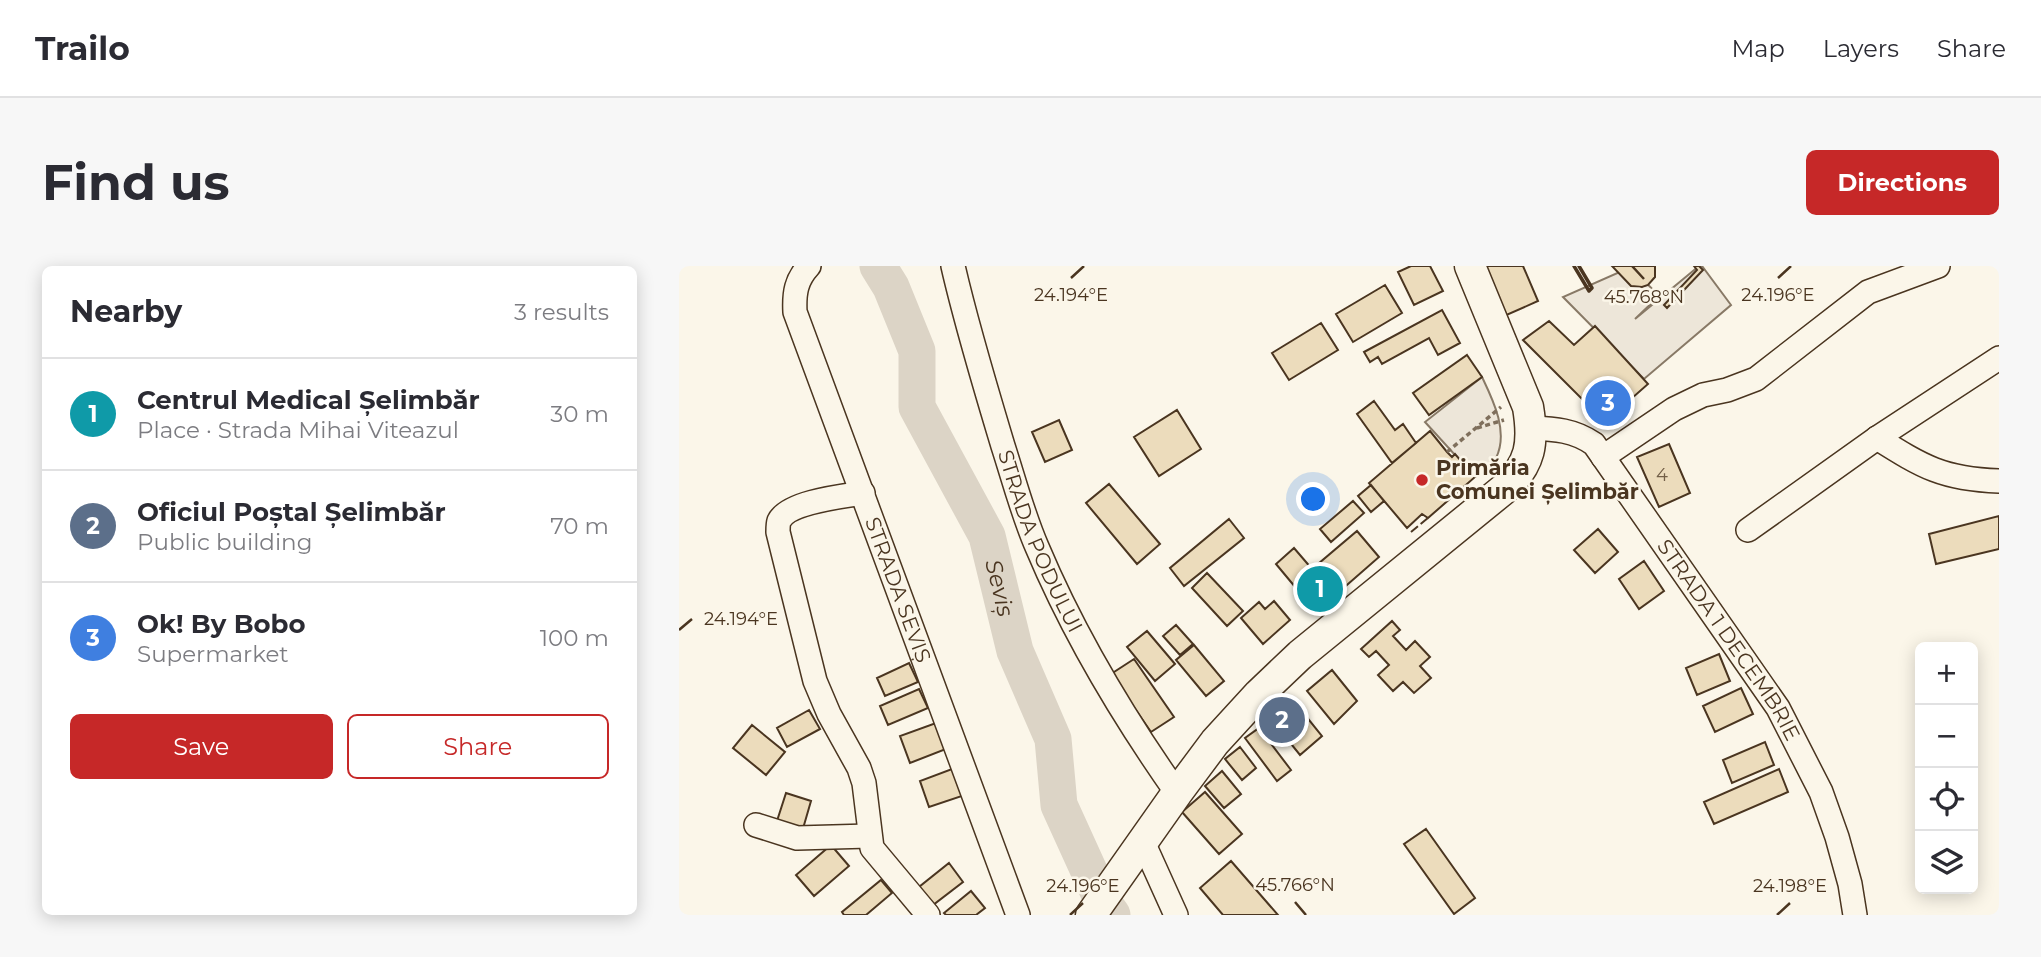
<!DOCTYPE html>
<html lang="en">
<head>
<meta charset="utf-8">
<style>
	body { margin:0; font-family:Montserrat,sans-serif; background:#f7f7f7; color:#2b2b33 }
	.controls { position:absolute; right:21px; bottom:21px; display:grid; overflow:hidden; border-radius:10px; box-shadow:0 4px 18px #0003 }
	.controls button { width:63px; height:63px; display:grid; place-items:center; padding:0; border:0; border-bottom:2px solid #e1e1e2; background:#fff; color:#2b2b33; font:35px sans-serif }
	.you { position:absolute; left:635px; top:234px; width:24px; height:24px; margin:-18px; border:5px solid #fff; border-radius:50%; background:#1a73e8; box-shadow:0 0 0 10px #1a73e833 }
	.badge { display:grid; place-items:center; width:46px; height:46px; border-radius:50%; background:#c62828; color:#fff; font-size:23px; font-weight:700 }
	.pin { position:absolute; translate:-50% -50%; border:4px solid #fff; box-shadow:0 2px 7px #0006 }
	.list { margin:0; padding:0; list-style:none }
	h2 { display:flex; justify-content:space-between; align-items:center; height:91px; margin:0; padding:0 28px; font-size:30px }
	h2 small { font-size:23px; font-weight:400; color:#7c7c81 }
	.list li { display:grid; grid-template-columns:46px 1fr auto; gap:21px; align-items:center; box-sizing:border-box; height:112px; padding:0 28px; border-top:2px solid #e1e1e2 }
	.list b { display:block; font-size:26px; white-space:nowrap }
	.list p { margin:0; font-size:23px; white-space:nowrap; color:#7c7c81 }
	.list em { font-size:23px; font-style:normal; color:#7c7c81 }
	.actions { display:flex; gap:14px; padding:21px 28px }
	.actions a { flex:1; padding:16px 0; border:2px solid #c62828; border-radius:10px; text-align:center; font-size:24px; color:#c62828 }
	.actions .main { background:#c62828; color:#fff }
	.icon { flex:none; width:38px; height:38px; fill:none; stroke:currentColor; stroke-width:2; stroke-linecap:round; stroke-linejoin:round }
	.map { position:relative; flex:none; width:1320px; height:649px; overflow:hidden; border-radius:10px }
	header { display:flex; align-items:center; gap:42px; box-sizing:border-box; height:98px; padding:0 35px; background:#fff; border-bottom:2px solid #e1e1e2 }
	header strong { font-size:33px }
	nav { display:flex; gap:38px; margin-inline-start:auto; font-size:24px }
	.intro { display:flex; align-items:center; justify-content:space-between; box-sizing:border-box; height:168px; padding:0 42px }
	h1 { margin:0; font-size:49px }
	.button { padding:18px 32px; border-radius:10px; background:#c62828; color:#fff; font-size:24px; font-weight:700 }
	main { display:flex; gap:42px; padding:0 42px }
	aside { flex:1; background:#fff; border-radius:10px; box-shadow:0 4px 18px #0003 }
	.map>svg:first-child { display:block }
	.green { fill:#ede6d9; stroke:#887966; stroke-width:2 }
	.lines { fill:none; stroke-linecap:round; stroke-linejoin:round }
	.river { stroke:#dcd4c6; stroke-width:37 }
	.building { fill:#ecdcbc; stroke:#4a3520; stroke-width:2 }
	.minor-casing { stroke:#4a3520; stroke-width:26 }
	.major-casing { stroke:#4a3520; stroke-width:33 }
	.path { stroke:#7f6f5c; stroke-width:3.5; stroke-dasharray:5 3.5; stroke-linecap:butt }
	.minor { stroke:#fbf6e9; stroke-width:23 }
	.major { stroke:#fbf6e9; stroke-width:30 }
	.fence { stroke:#4a3520; stroke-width:2; stroke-dasharray:9 3.5; stroke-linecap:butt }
	.wall { stroke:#4a3520; stroke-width:3.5 }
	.ticks { fill:none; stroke:#4a3520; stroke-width:2.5 }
	.poi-dot { fill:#c62828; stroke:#fbf6e9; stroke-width:2.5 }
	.labels { text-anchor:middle; stroke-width:5; stroke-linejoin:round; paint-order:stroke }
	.number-label { font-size:18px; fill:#725f47 }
	.poi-label { font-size:21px; font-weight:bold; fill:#4a3520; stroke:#fbf6e9; text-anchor:start }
	.street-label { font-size:21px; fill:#4a3520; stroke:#fbf6e9 }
	.water-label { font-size:23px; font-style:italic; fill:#4a3520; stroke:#fbf6e9 }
	.ticks-label { font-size:18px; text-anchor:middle; fill:#4a3520; stroke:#fbf6e9; stroke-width:5; stroke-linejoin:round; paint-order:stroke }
</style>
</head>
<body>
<header>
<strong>Trailo</strong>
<nav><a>Map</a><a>Layers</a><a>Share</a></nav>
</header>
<div class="intro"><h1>Find us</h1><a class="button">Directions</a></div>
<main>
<aside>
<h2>Nearby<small>3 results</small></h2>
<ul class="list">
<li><span class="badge" style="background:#0f9aa8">1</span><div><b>Centrul Medical Șelimbăr</b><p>Place · Strada Mihai Viteazul</p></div><em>30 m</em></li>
<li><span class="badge" style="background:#5c6f8a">2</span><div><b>Oficiul Poștal Șelimbăr</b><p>Public building</p></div><em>70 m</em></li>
<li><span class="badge" style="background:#3f7fe0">3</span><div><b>Ok! By Bobo</b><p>Supermarket</p></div><em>100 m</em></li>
</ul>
<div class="actions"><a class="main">Save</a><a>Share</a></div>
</aside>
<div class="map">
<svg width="1320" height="649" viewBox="0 0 1320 649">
	<rect width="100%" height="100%" fill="#fbf6e9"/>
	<path class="green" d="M1020,0H1023L1052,39L965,113L884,31L952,1L980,30L956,53Z
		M803,111C814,134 830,166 817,192C814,200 803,206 796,211L746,156Z"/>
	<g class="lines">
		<path class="river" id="s1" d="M199,0L212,21L238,85V141L308,270L336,385L374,473L380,539L425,638L433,649"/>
	</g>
	<path class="building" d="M732,0H751L764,25L735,39L719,6Z
		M800,0H844L859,35L823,51Z
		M933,0H976V11L969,19L963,21L952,20Z
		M1015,0H1020L1024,4L988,42L985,39L1018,4Z
		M706,19L723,47L674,76L657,48Z
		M763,44L781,77L759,89L750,72L703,98L699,91L691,96L685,86Z
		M870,55L895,79L916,60L969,118L926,156L844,74Z
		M642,57L659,84L610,114L593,87Z
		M788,89L803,111L750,149L734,127Z
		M695,135L716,164L724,158L737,177L713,197L678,148Z
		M498,144L522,183L480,210L455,171Z
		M380,154L393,184L366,196L353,166Z
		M751,165L768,186L773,191L776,188L796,211L749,252L743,248L728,262L690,217Z
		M990,178L1011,227L980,241L958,191Z
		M430,218L481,278L458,298L407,237Z
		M692,219L705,235L692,246L679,230Z
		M674,235L685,247L652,276L641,263Z
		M1320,250V283L1257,298L1250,268Z
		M550,253L565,272L505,320L491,302Z
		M919,263L939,286L916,307L895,284Z
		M678,265L700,291L637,346L597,298L615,282L633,303Z
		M965,295L985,325L960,343L940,313Z
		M528,307L564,345L548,360L513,322Z
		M595,335L611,354L584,378L562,352L580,336L586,343Z
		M713,355L721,364L714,370L727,384L736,375L751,391L741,400L752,412L735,427L724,416L714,425L699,409L710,399L697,385L690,391L682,383Z
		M497,359L514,378L501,389L484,370Z
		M468,365L496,398L476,415L448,381Z
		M515,379L545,415L527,430L497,394Z
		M1040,388L1051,415L1018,429L1007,402Z
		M455,393L495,451L472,466L432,408Z
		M230,397L239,416L206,430L198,412Z
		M653,404L678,435L655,458L628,425Z
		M1062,422L1074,448L1036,466L1024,440Z
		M240,423L249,442L209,459L201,440Z
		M614,434L643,470L621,489L592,453Z
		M130,444L141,463L108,481L98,462Z
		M257,457L267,483L231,497L221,470Z
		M73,459L106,486L87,509L54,482Z
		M580,462L612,504L598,515L566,472Z
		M1086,476L1095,499L1053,517L1044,494Z
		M561,481L577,502L563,514L546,493Z
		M273,503L283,530L250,541L241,515Z
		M1100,503L1109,526L1035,558L1025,536Z
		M543,505L562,528L545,542L526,520Z
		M526,526L563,568L540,588L503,546Z
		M107,527L132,535L123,566L97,558Z
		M747,563L796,632L775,648L725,578Z
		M152,579L170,600L135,630L117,609Z
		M552,595L599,649H544L521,622Z
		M270,597L284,616L254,639L240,621Z
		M202,614L213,627L187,649H165L163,646Z
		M292,625L306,642L297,649H267L265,647Z"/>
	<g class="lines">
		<g class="minor-casing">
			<g id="minor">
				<path id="s2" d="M130,0C117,14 115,27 116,46L339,649"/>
				<path id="s3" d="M274,0C288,61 306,120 324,180C335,214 344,249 358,281C395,369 443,449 498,527"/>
				<path id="s4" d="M852,162C876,163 895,164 915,178L1099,442L1142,526L1158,571L1171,618L1176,649"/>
				<path d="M1198,172C1244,201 1264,213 1320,215"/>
				<path d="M924,191L995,143L1024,129L1048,124L1077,113L1189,26L1259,0"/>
				<path d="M184,227C165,230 109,236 100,255C99,258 99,262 99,266L136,415L150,448L180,502L185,517L193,582L249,649"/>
				<path d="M1069,264L1198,172L1320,92"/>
				<path d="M77,559L118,572L190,570"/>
				<path d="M464,576L497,649"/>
			</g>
		</g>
		<g class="major-casing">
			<path id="major" d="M412,649L498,527L536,476L580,428L621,389L825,223C852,198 855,177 849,141L791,0"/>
		</g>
		<path class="path" d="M798,162L825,154
			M768,186L822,141"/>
		<use href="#minor" class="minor"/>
		<use href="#major" class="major"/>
		<path class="fence" d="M732,266L749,252"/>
		<path class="wall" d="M895,0L910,25
			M900,0L913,22L910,25"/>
	</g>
	<path class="ticks" d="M953,0L965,13M392,12L405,0M1099,12L1112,0M0,364L13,353M616,636L627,649M391,649L404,637M1098,649L1111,637"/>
	<circle class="poi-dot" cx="743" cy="214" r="7"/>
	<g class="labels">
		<g class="number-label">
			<text x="983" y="215">4</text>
		</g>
		<g class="poi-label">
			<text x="757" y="209">Primăria<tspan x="757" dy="24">Comunei Șelimbăr</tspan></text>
		</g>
		<g class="street-label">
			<text dy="7" stroke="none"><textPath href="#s3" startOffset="289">STRADA PODULUI</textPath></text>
			<text dy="7" stroke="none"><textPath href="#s2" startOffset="346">STRADA SEVIȘ</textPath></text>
			<text dy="7" stroke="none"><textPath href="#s4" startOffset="304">STRADA 1 DECEMBRIE</textPath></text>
		</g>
		<g class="water-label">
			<text dy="8" stroke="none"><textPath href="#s1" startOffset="350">Seviș</textPath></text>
		</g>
	</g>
	<g class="ticks-label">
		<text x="392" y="35">24.194°E</text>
		<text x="1099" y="35">24.196°E</text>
		<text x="965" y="37">45.768°N</text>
		<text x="62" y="359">24.194°E</text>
		<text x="616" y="625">45.766°N</text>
		<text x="404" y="626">24.196°E</text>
		<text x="1111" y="626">24.198°E</text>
	</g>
</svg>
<div class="controls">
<button>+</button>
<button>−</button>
<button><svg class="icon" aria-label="locate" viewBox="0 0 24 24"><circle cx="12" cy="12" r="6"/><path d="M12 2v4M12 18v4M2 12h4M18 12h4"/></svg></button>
<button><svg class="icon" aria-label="layers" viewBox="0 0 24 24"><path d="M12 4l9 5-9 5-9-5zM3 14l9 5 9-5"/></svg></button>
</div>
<div class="you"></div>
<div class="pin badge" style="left:641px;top:323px;background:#0f9aa8">1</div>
<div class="pin badge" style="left:603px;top:454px;background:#5c6f8a">2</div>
<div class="pin badge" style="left:929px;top:137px;background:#3f7fe0">3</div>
</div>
</main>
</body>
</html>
